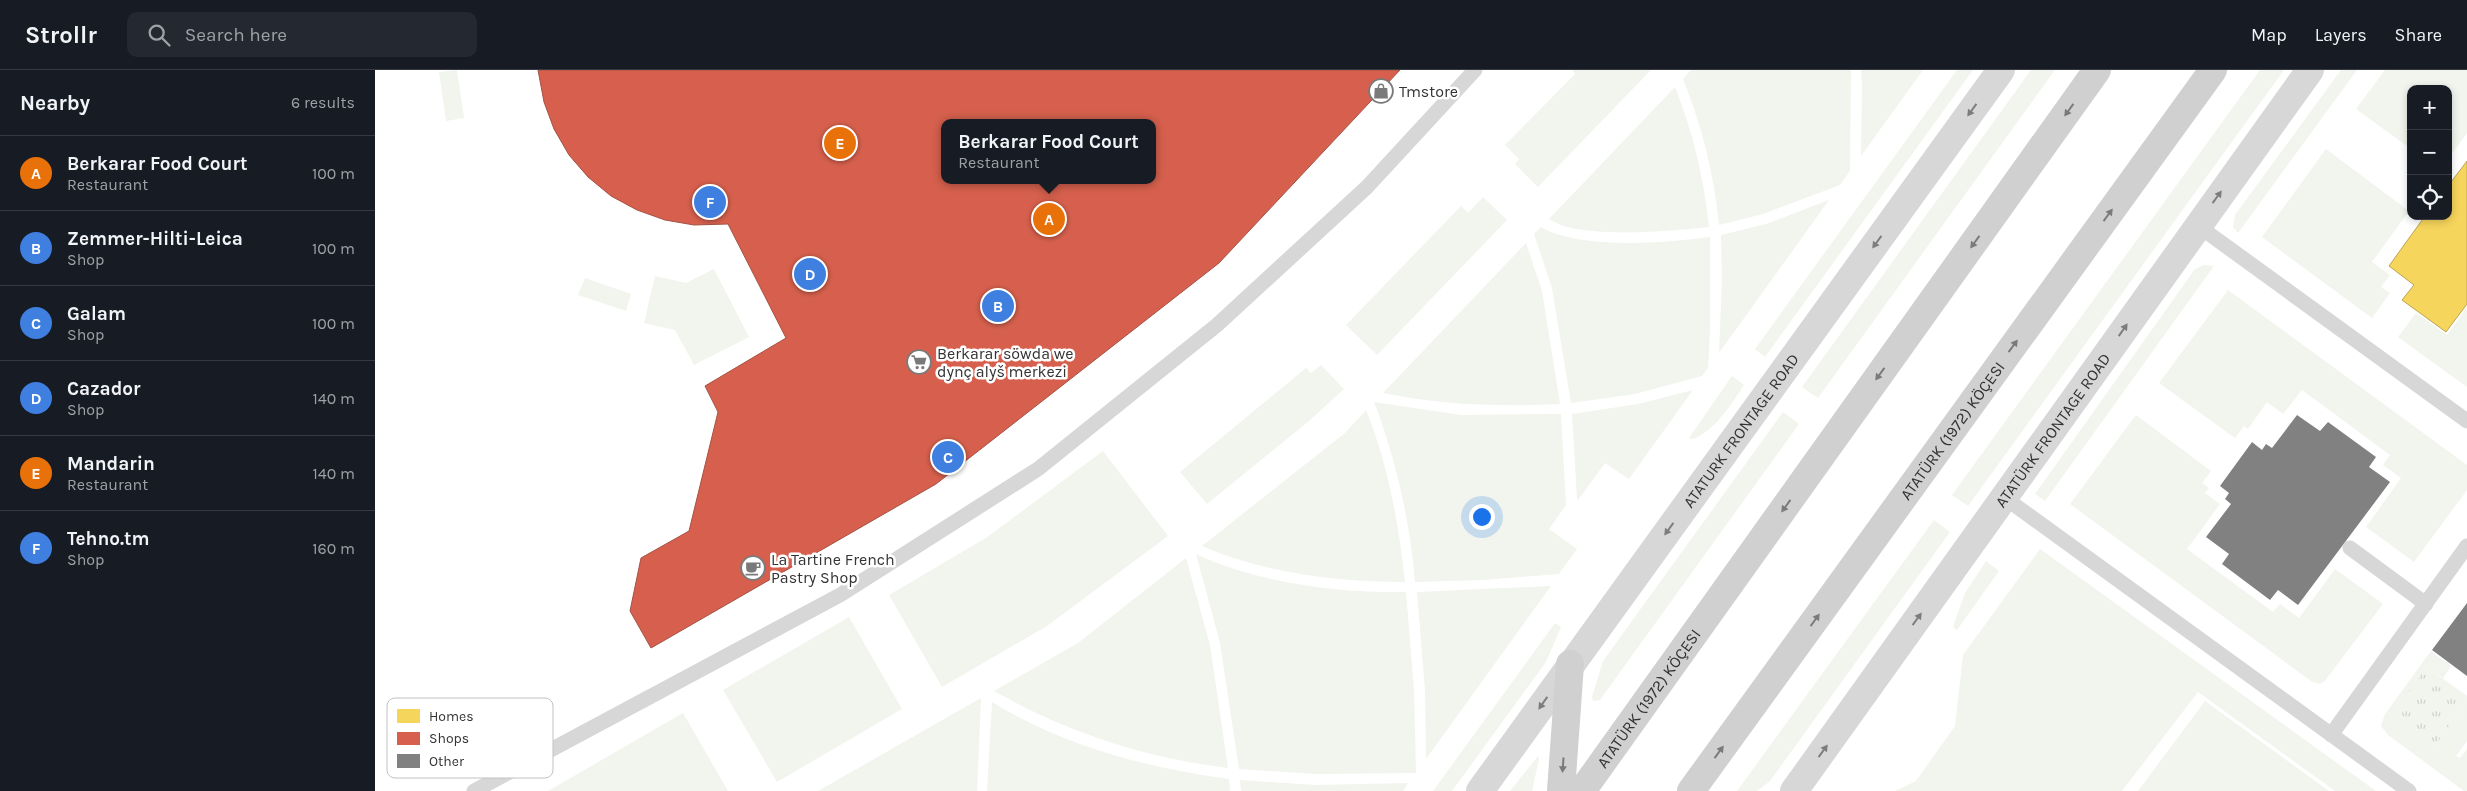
<!DOCTYPE html>
<html lang="en">
<head>
<meta charset="utf-8">
<style>
	body { margin:0; font-family:Karla,sans-serif; background:#242831; color:#f1f3f6 }
	.controls { position:absolute; right:15px; top:15px; display:grid; overflow:hidden; border-radius:10px; box-shadow:0 2px 8px #0003 }
	.controls button { width:45px; height:45px; display:grid; place-items:center; padding:0; border:0; border-bottom:1px solid #363941; background:#171b24; color:#f1f3f6; font:25px sans-serif }
	.you { position:absolute; left:1106px; top:446px; width:18px; height:18px; margin:-12px; border:4px solid #fff; border-radius:50%; background:#1a73e8; box-shadow:0 0 0 8px #1a73e833 }
	.badge { display:grid; place-items:center; width:32px; height:32px; border-radius:50%; background:#0b8043; color:#fff; font-size:16px; font-weight:700 }
	.pin { position:absolute; translate:-50% -50%; border:2px solid #fff; box-shadow:0 1px 5px #0006 }
	.popup { position:absolute; left:566px; top:49px; width:215px; height:65px; box-sizing:border-box; display:grid; place-content:center; border-radius:10px; background:#171b24; filter:drop-shadow(0 1px 4px #0005); font-size:16px; white-space:nowrap; color:#9ea1a6 }
	.popup b { font-size:19px; color:#f1f3f6 }
	.popup::after { content:''; position:absolute; left:50%; top:100%; margin-left:-10px; border:10px solid transparent; border-top-color:#171b24 }
	.list { margin:0; padding:0; list-style:none }
	h2 { display:flex; justify-content:space-between; align-items:center; height:65px; margin:0; padding:0 20px; font-size:21px }
	h2 small { font-size:16px; font-weight:400; color:#9ea1a6 }
	.list li { display:grid; grid-template-columns:32px 1fr auto; gap:15px; align-items:center; box-sizing:border-box; height:75px; padding:0 20px; border-top:1px solid #363941 }
	.list b { display:block; font-size:19px; white-space:nowrap }
	.list p { margin:0; font-size:16px; white-space:nowrap; color:#9ea1a6 }
	.list em { font-size:16px; font-style:normal; color:#9ea1a6 }
	.icon { flex:none; width:28px; height:28px; fill:none; stroke:currentColor; stroke-width:2; stroke-linecap:round; stroke-linejoin:round }
	.map { position:relative; flex:none; width:2092px; height:721px; overflow:hidden }
	header { display:flex; align-items:center; gap:30px; box-sizing:border-box; height:70px; padding:0 25px; background:#171b24; border-bottom:1px solid #363941 }
	header strong { font-size:24px }
	nav { display:flex; gap:28px; margin-inline-start:auto; font-size:18px }
	.search { width:350px; height:45px; background:#242831; display:flex; align-items:center; gap:12px; box-sizing:border-box; padding:0 18px; border-radius:10px; color:#9ea1a6; font-size:19px }
	main { display:flex }
	aside { flex:1; background:#171b24 }
	.map>svg:first-child { display:block }
	.grass { fill:#f1f5ed }
	.park { fill:url(#park-tufts) }
	.homes { fill:#f6d55c; stroke:#bca450 }
	.shops { fill:#d6604d; stroke:#a55245; fill-rule:evenodd }
	.building { fill:#818181 }
	.lines { fill:none; stroke-linecap:round; stroke-linejoin:round }
	.lane { stroke:#d7d7d7; stroke-width:15 }
	.street { stroke:#d7d7d7; stroke-width:28 }
	.secondary { stroke:#d0d0d0; stroke-width:28 }
	.oneway { fill:#7d7d7d }
	.oneway2 { fill:#7a7a7a }
	.labels { text-anchor:middle; stroke-width:5; stroke-linejoin:round; paint-order:stroke }
	.poi-label { font-size:16px; fill:#333; stroke:#fff; text-anchor:start }
	.street-label { font-size:16px; fill:#333; stroke:#fff }
	.key { fill:#fff; stroke:#c2c2c2; stroke-width:1 }
	.key-label { font-size:14px; fill:#333 }
</style>
</head>
<body>
<header>
<strong>Strollr</strong>
<div class="search"><svg class="icon" aria-label="search" viewBox="0 0 24 24"><circle cx="10" cy="10" r="6"/><path d="M15 15l6 6"/></svg>Search here</div>
<nav><a>Map</a><a>Layers</a><a>Share</a></nav>
</header>
<main>
<aside>
<h2>Nearby<small>6 results</small></h2>
<ul class="list">
<li><span class="badge" style="background:#e8710a">A</span><div><b>Berkarar Food Court</b><p>Restaurant</p></div><em>100 m</em></li>
<li><span class="badge" style="background:#3f7fe0">B</span><div><b>Zemmer-Hilti-Leica</b><p>Shop</p></div><em>100 m</em></li>
<li><span class="badge" style="background:#3f7fe0">C</span><div><b>Galam</b><p>Shop</p></div><em>100 m</em></li>
<li><span class="badge" style="background:#3f7fe0">D</span><div><b>Cazador</b><p>Shop</p></div><em>140 m</em></li>
<li><span class="badge" style="background:#e8710a">E</span><div><b>Mandarin</b><p>Restaurant</p></div><em>140 m</em></li>
<li><span class="badge" style="background:#3f7fe0">F</span><div><b>Tehno.tm</b><p>Shop</p></div><em>160 m</em></li>
</ul>
</aside>
<div class="map">
<svg width="2092" height="721" viewBox="0 0 2092 721">
	<defs>
		<pattern id="park-tufts" width="24" height="20" patternUnits="userSpaceOnUse" patternTransform="scale(1.25)"><rect width="24" height="20" fill="#f1f5ed"/><path d="M3 7l-1-3M5 7V3M7 7l1-3M15 17l-1-3M17 17v-4M19 17l1-3" fill="none" stroke="#cfd2cc"/></pattern>
	</defs>
	<rect width="100%" height="100%" fill="#fff"/>
	<path class="grass" d="M82,0L89,48L71,51L64,2Z
		M1197,0H1276L1163,117L1140,94L1144,89L1130,75L1200,4Z
		M1316,0H1476L1475,101L1465,115L1388,144L1344,155C1339,104 1327,56 1308,9Z
		M1486,0H1548L1486,86L1487,12Z
		M1582,0H1598L1390,287L1380,279Z
		M1656,0H1680L1443,328L1427,317Z
		M1885,0H1909L1593,436L1577,425Z
		M1966,0H1982L1863,163L1858,157L1860,145Z
		M2010,0H2092V63L2073,89V19H2036V79L1981,39Z
		M1300,17C1318,62 1329,109 1334,157C1298,161 1203,170 1174,149Z
		M1951,79L2034,141L1997,192L2015,205L2006,217L2015,223L1997,248L1887,167Z
		M1108,127L1132,150L1002,285L971,255L1086,136L1093,143Z
		M1454,130L1344,283L1347,210L1346,165L1391,154Z
		M1166,157C1205,180 1291,173 1335,167V261L1333,298L1327,306L1260,324L1196,333L1177,218L1159,164Z
		M1151,173L1167,221L1185,334C1125,337 1067,335 1008,323Z
		M1829,195L1839,196L1670,431L1660,424L1820,199Z
		M339,199L374,267L319,295L300,260L269,253L280,206L311,213Z
		M210,208L256,224L251,241L203,225Z
		M1853,220L2092,395V420L2039,492L1991,457L2026,408L2008,395L2015,385L1927,320L1908,344L1892,332L1873,359L1869,356L1860,368L1784,313Z
		M2092,237V317L2023,267L2041,243L2072,265Z
		M946,295L969,319L934,351L832,434L805,402L931,298L936,303Z
		M1357,306L1369,315C1357,333 1340,361 1318,369L1314,368Z
		M1318,320L1254,409L1230,393L1203,430L1202,429L1197,344L1263,334Z
		M999,332L1086,345L1186,344L1191,435L1174,459L1202,479L1184,504L1108,510L1040,512C1035,451 1021,389 999,332Z
		M991,340C1013,394 1024,455 1030,512C962,512 889,503 827,476L970,363Z
		M1408,342L1424,354L1225,630L1218,631L1217,627L1228,591Z
		M1761,345L1836,401L1827,413L1834,418L1830,423L1845,434L1812,479L1898,542L1905,534L1924,548L1960,499L2008,534L1949,612L1944,614L1936,611L1695,434Z
		M728,381L793,466L672,556L567,617L514,525L611,468Z
		M1559,450L1575,462L1395,711L1382,721H1362Z
		M1665,479L2001,721H1960L1823,622L1747,721H1520L1541,711L1580,656L1588,585Z
		M821,484C883,513 963,523 1031,522L1039,620L1041,703L941,704L864,699L845,573Z
		M811,488L835,575L853,698C771,688 691,662 619,621L703,573Z
		M1611,491L1624,501L1582,560L1578,557L1590,523Z
		M1176,516L1051,689L1050,620L1042,522Z
		M474,547L527,639L402,712L348,620Z
		M1180,553L1186,557L1171,592L1077,721H1058Z
		M2056,581L2076,596L2068,608L2052,597L2056,681L2092,631V671L2081,686L2085,688L2092,679V721H2089L2013,665L2006,656L2010,644Z
		M606,628L602,721H443Z
		M1830,631L1954,721H1763Z
		M617,632C688,676 772,698 854,709L855,721H612Z
		M308,643L353,721H173Z
		M1163,686L1164,689L1157,721H1135Z
		M865,710L940,715L1033,713L1028,721H866Z"/>
	<path class="park" d="M2052,597L2092,626V631L2056,681L2013,649Z"/>
	<path class="homes" d="M2092,91V234L2071,262L2027,230L2039,215L2014,196L2050,146H2073V116Z"/>
	<path class="shops" d="M163,0H1025L844,193L561,414L276,578L255,541L266,488L314,461L343,342L330,316L411,268L353,154L319,155L290,150L262,140L236,126L213,107L194,85L179,59L169,32ZM570,53H778V110H570Z"/>
	<path class="building" d="M1922,345L1945,361L1953,352L2001,387L1994,397L2015,412L1923,535L1903,520L1895,530L1847,494L1854,484L1831,467L1856,434L1850,429L1854,423L1845,416L1877,372L1887,380L1891,374L1897,378Z
		M2092,533V606L2057,580Z"/>
	<g class="lines">
		<path class="lane" d="M1822,155L2092,351
			M1630,428L2034,721
			M1975,478L2051,534
			M1956,665L2092,476
			M99,721L465,525L663,399L842,255L992,117L1100,0"/>
		<g class="street">
			<path id="s1" d="M1105,721L1626,0"/>
			<path id="s2" d="M1419,721L1935,0"/>
		</g>
		<g class="secondary">
			<path d="M1186,721L1195,594"/>
			<path id="s3" d="M1207,721L1722,0"/>
			<path id="s4" d="M1316,721L1838,0"/>
		</g>
	</g>
	<defs><path id="oneway-solid" d="M-6-.8H1V-3.2L6.5 0L1 3.2V.8H-6Z" transform="scale(1.25)"/></defs>
	<g class="oneway">
		<use href="#oneway-solid" transform="translate(1597 40) rotate(126)"/>
		<use href="#oneway-solid" transform="translate(1842 127) rotate(-54)"/>
		<use href="#oneway-solid" transform="translate(1502 172) rotate(126)"/>
		<use href="#oneway-solid" transform="translate(1748 260) rotate(-55)"/>
		<use href="#oneway-solid" transform="translate(1294 459) rotate(126)"/>
		<use href="#oneway-solid" transform="translate(1542 549) rotate(-54)"/>
		<use href="#oneway-solid" transform="translate(1168 633) rotate(125)"/>
		<use href="#oneway-solid" transform="translate(1448 681) rotate(-54)"/>
	</g>
	<g class="oneway2">
		<use href="#oneway-solid" transform="translate(1694 40) rotate(126)"/>
		<use href="#oneway-solid" transform="translate(1733 145) rotate(-54)"/>
		<use href="#oneway-solid" transform="translate(1600 172) rotate(126)"/>
		<use href="#oneway-solid" transform="translate(1638 276) rotate(-54)"/>
		<use href="#oneway-solid" transform="translate(1505 304) rotate(126)"/>
		<use href="#oneway-solid" transform="translate(1411 436) rotate(126)"/>
		<use href="#oneway-solid" transform="translate(1440 550) rotate(-54)"/>
		<use href="#oneway-solid" transform="translate(1344 682) rotate(-54)"/>
		<use href="#oneway-solid" transform="translate(1188 695) rotate(94)"/>
	</g>
	<defs>
		<g id="shop-ring" transform="scale(1.25)"><circle r="9.5" fill="#fff" stroke="#7a7a7a" stroke-width="1.5"/><path d="M-5-2.5h2.3a2.7 3.5 0 0 1 5.4 0H5L5.5 6h-11ZM-1.5-2.5h3a1.5 2.3 0 0 0-3 0Z" fill="#7a7a7a"/></g>
		<g id="supermarket-ring" transform="scale(1.25)"><circle r="9.5" fill="#fff" stroke="#7a7a7a" stroke-width="1.5"/><path d="M-6-5.5h2.5l.6 2H6L4.5 2H-2.5L-4.4-4H-6ZM-1.5 3.2a1.3 1.3 0 1 0 .1 0ZM3 3.2a1.3 1.3 0 1 0 .1 0Z" fill="#7a7a7a"/></g>
		<g id="cafe-ring" transform="scale(1.25)"><circle r="9.5" fill="#fff" stroke="#7a7a7a" stroke-width="1.5"/><path d="M-5.5-4.5H6V0H3Q3 3.5 0 3.5H-2.5Q-5.5 3.5-5.5 0ZM3-3.2v2h1.7v-2ZM-6 4.5H4V6H-6Z" fill="#7a7a7a"/></g>
	</defs>
	<g fill-rule="evenodd">
		<use href="#shop-ring" x="1006" y="21"/>
		<use href="#supermarket-ring" x="544" y="292"/>
		<use href="#cafe-ring" x="378" y="498"/>
	</g>
	<g class="labels">
		<g class="poi-label">
			<text x="1024" y="27">Tmstore</text>
			<text x="562" y="289">Berkarar söwda we<tspan x="562" dy="18">dynç alyš merkezi</tspan></text>
			<text x="396" y="495">La Tartine French<tspan x="396" dy="18">Pastry Shop</tspan></text>
		</g>
		<g class="street-label">
			<text dy="6" stroke="none"><textPath href="#s2" startOffset="444">ATATÜRK FRONTAGE ROAD</textPath></text>
			<text dy="6" stroke="none"><textPath href="#s1" startOffset="445">ATATURK FRONTAGE ROAD</textPath></text>
			<text dy="6" stroke="none"><textPath href="#s4" startOffset="445">ATATÜRK (1972) KÖÇESI</textPath></text>
			<text dy="6" stroke="none"><textPath href="#s3" startOffset="114">ATATÜRK (1972) KÖÇESI</textPath></text>
		</g>
	</g>
	<rect x="12" y="628" width="166" height="80" rx="8" class="key"/>
	<rect x="22" y="639" width="23" height="14" fill="#f6d55c"/>
	<rect x="22" y="662" width="23" height="13" fill="#d6604d"/>
	<rect x="22" y="684" width="23" height="14" fill="#818181"/>
	<g class="key-label">
		<text x="54" y="651">Homes</text>
		<text x="54" y="673">Shops</text>
		<text x="54" y="696">Other</text>
	</g>
</svg>
<div class="controls">
<button>+</button>
<button>−</button>
<button><svg class="icon" aria-label="locate" viewBox="0 0 24 24"><circle cx="12" cy="12" r="6"/><path d="M12 2v4M12 18v4M2 12h4M18 12h4"/></svg></button>
</div>
<div class="you"></div>
<div class="pin badge" style="left:674px;top:149px;background:#e8710a">A</div>
<div class="popup"><b>Berkarar Food Court</b>Restaurant</div>
<div class="pin badge" style="left:623px;top:236px;background:#3f7fe0">B</div>
<div class="pin badge" style="left:573px;top:387px;background:#3f7fe0">C</div>
<div class="pin badge" style="left:435px;top:204px;background:#3f7fe0">D</div>
<div class="pin badge" style="left:465px;top:73px;background:#e8710a">E</div>
<div class="pin badge" style="left:335px;top:132px;background:#3f7fe0">F</div>
</div>
</main>
</body>
</html>
